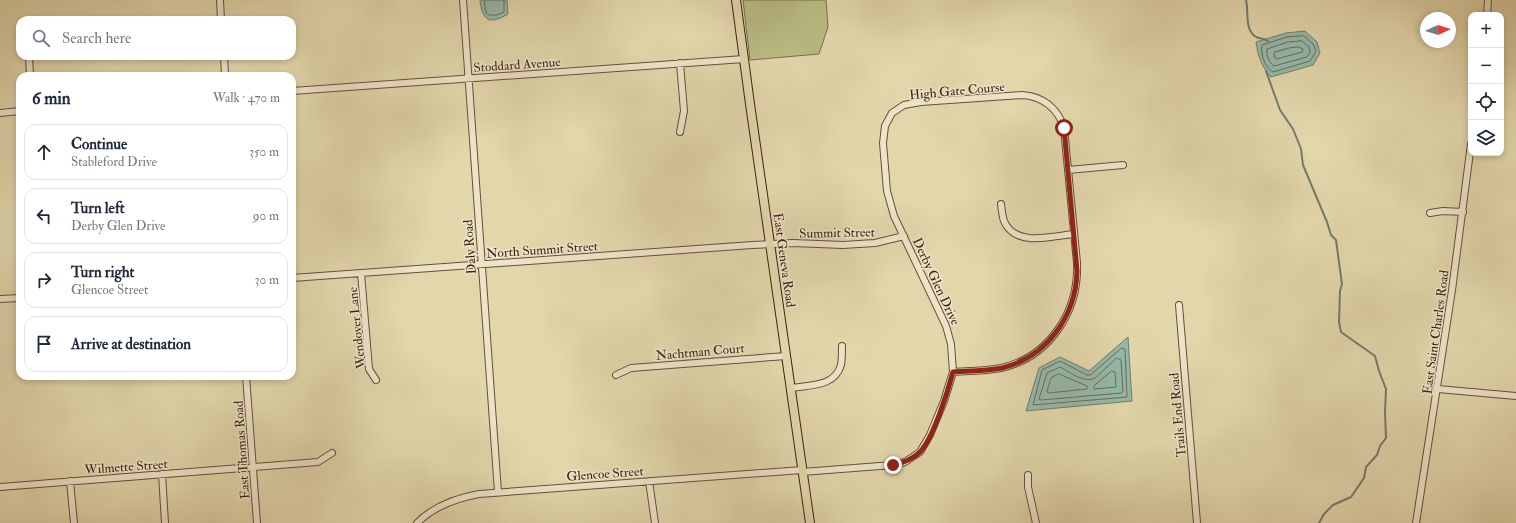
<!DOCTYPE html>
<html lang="en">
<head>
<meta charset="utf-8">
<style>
	body { margin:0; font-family:"IM FELL Double Pica",serif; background:#f6f6f7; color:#1f2937 }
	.controls { position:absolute; right:12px; top:12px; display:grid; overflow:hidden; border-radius:8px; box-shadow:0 2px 6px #0003 }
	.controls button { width:36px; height:36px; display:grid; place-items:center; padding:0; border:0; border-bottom:1px solid #e0e1e3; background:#fff; color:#1f2937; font:20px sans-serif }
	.compass { position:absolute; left:1420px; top:12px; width:36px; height:36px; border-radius:50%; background:#fff; box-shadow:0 2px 6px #0003; rotate:86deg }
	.stop { position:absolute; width:12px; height:12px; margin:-9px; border:3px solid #8f2418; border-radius:50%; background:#fff }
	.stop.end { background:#8f2418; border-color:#fff; box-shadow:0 1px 4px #0008 }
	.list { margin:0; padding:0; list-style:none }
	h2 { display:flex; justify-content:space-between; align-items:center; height:52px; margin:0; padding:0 16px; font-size:17px }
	h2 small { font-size:13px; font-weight:400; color:#747a83 }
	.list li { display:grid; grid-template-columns:26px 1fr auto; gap:12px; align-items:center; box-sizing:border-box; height:56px; margin:0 8px 8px; padding:0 8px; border:1px solid #e0e1e3; border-radius:12px }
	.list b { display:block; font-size:15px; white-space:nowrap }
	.list p { margin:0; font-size:13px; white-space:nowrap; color:#747a83 }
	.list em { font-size:13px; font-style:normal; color:#747a83 }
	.icon { flex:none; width:22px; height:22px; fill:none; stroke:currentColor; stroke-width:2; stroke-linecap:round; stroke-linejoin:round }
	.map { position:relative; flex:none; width:1516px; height:523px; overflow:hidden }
	.search { position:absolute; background:#fff; box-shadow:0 2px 6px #0003; left:16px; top:16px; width:280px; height:44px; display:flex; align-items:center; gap:10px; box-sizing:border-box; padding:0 14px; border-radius:12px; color:#747a83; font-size:15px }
	.panel { position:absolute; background:#fff; box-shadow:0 2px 6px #0003; left:16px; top:72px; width:280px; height:308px; border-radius:12px }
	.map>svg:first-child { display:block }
	.green { fill:#babc84; stroke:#7c6e4c }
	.water { fill:#95b9a8; stroke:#737c6d }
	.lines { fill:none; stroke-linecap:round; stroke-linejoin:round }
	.shore { stroke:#6a6c5e; stroke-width:1 }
	.stream { stroke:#737c6d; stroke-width:2 }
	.minor-casing { stroke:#684e3a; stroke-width:8 }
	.major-casing { stroke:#3f2014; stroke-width:10 }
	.minor { stroke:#ece4c8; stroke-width:6 }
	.major { stroke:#e2d6ab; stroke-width:8 }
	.route { stroke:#8f2418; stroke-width:5 }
	.labels { text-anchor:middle; stroke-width:3; stroke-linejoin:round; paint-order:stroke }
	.street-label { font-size:13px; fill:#3f2014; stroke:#ece4c8 }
</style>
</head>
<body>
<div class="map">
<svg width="1516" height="523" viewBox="0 0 1516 523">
	<rect width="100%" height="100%" fill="#e2d6ab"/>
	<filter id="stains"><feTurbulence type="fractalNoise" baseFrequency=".005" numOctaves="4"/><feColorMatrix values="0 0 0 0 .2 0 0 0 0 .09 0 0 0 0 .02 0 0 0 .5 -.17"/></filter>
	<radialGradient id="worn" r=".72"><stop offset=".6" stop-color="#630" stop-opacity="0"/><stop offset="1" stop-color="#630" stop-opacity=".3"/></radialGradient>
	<path class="green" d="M743,0H826L828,27L819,54L750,60Z"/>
	<path class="water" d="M480,0H507L508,14C490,25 482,21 480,0Z
		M1305,31L1317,42L1320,53L1313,65L1271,77C1261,66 1258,56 1256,42L1286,33Z
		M1128,337L1132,401L1026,411L1039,368L1060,357L1089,371Z"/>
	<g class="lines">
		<path class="shore" d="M484,0L486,13C490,17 499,15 504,12V0
			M1304,36L1313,44L1316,51L1310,61L1273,72C1265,67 1260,54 1262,45L1287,37Z
			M1302,41L1309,47L1310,52L1307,57L1274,66C1269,63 1266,54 1267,49L1288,42Z
			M1299,47L1303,49L1302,52L1277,59L1275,58L1274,54L1275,52L1289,48Z
			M1122,348L1125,349L1127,397L1033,405L1042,370L1060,361L1087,375H1090Z
			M1117,358L1121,360L1123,391L1122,393L1041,400L1039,399L1047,373L1060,367C1070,372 1084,384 1095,378Z
			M1112,371L1115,372L1116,387L1094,389V386Z
			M1059,374L1087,386V389L1048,393L1047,391L1051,378Z"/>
		<path class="stream" d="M1246,0C1249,11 1244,30 1256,37C1260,39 1264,38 1268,41
			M1266,71L1280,110L1293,129L1301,149L1303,165L1327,222L1331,235L1336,240L1342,284L1340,291L1339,322L1341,332L1375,356L1379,371L1386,389L1385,412L1386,438L1380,446L1377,455L1366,467L1364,478L1351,497L1333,505L1324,514L1319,523"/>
		<g class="minor-casing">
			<path id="minor" d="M220,0L221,20
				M463,0L498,492
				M1487,15L1488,0
				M29,56L30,76
				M224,56L225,76
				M292,91L744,59
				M0,113L20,111
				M680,132L684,111L680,63
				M1068,170L1123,165
				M1001,204C1002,210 1002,218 1005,223C1017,247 1053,236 1074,234
				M1430,213L1443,211L1463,212
				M361,273L369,369L376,380
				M292,278L752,245L793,243L843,245L875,243L904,236
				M0,299L20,298
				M1179,305L1197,523
				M616,375L631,368L786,356
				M246,376L257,523
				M791,388C809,385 835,387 841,365C842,359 842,352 842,346
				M1438,389L1516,396
				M802,472L893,465L905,462L920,452L930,435L944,401L953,372L951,344L946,326L894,216L887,191L883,143L885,126L892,113L904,105L921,102L1022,95C1042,96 1058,108 1064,128L1077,263C1079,311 1050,357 1001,368C986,371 969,371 953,372
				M162,474L165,523
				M1028,475V487L1036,523
				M70,481L74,523
				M649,481L655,523
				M0,487L318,462L332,453
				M417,523C433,507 457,498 479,494L802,470
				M1416,523L1452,290L1471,144"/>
		</g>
		<g class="major-casing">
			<path id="major" d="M736,0L750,104L810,523"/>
		</g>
		<use href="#minor" class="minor"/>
		<use href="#major" class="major"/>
	</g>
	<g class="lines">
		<path class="route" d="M893,465C902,463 913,459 920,452C933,439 948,391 953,372C969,371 986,371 1002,368C1047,357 1076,316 1077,271L1064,128"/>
	</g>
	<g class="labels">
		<g class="street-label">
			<text transform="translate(517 64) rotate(-4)" y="5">Stoddard Avenue</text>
			<text transform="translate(957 90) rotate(-5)" y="5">High Gate Course</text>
			<text transform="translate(837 232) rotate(-1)" y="5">Summit Street</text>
			<text transform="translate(469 247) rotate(-94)" y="5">Daly Road</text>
			<text transform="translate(542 249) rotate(-4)" y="5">North Summit Street</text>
			<text transform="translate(785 260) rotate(82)" y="5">East Geneva Road</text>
			<text transform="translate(937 281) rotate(65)" y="5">Derby Glen Drive</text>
			<text transform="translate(356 328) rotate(-96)" y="5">Wendover Lane</text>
			<text transform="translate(1435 332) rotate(-82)" y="5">East Saint Charles Road</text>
			<text transform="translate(700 351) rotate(-5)" y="5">Nachtman Court</text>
			<text transform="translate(1177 415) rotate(-95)" y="5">Trails End Road</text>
			<text transform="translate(241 450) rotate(-94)" y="5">East Thomas Road</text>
			<text transform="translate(126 466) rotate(-4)" y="5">Wilmette Street</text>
			<text transform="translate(605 473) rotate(-4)" y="5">Glencoe Street</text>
		</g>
	</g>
	<rect width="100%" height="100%" filter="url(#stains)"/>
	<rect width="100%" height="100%" fill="url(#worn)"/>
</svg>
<div class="controls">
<button>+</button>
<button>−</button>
<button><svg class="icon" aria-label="locate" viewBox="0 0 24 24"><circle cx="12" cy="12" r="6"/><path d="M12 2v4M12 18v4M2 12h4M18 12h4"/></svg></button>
<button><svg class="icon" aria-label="layers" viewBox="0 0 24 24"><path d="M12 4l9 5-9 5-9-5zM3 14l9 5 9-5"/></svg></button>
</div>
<svg class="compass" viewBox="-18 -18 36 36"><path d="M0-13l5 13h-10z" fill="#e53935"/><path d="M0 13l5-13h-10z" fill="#747a83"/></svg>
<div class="stop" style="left:1064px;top:128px"></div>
<div class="stop end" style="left:893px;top:465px"></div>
<div class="search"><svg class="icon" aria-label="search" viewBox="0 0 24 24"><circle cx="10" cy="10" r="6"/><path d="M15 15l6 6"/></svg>Search here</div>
<section class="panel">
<h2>6 min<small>Walk · 470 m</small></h2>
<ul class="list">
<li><svg class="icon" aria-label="ahead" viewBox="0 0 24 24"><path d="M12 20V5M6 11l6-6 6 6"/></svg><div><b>Continue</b><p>Stableford Drive</p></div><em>350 m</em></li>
<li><svg class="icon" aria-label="left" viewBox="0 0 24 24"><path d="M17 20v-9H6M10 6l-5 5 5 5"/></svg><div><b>Turn left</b><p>Derby Glen Drive</p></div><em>90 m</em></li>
<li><svg class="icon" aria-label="right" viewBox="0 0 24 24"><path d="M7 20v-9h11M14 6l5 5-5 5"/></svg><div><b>Turn right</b><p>Glencoe Street</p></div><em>30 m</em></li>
<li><svg class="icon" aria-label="arrive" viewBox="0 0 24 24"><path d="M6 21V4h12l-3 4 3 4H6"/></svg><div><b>Arrive at destination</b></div></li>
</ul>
</section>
</div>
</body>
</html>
